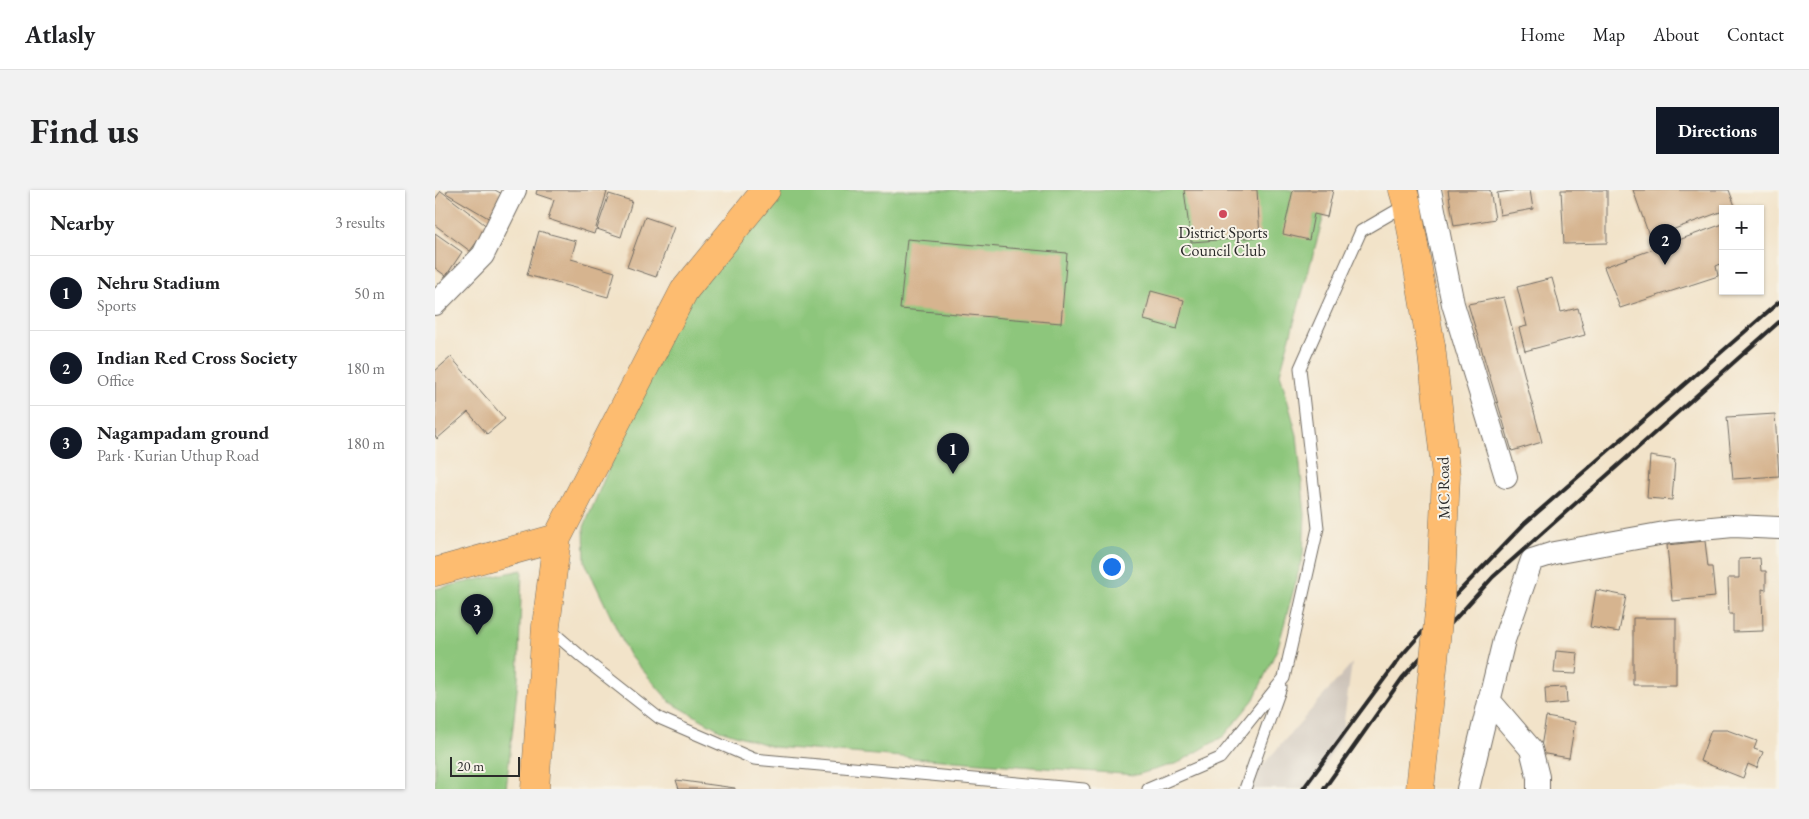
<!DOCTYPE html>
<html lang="en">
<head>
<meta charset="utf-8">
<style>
	body { margin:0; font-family:"EB Garamond",serif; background:#f2f2f2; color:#202124 }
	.controls { position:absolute; right:15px; top:15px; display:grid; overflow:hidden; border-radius:0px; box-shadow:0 1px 4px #0004 }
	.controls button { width:45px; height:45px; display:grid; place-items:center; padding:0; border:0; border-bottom:1px solid #e0e0e0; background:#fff; color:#202124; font:25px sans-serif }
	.scale { position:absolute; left:15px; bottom:12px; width:70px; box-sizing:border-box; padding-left:5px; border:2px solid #2b2b2b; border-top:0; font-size:14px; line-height:18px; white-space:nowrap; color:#2b2b2b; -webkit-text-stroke:4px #f7f3e8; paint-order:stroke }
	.you { position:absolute; left:676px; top:376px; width:18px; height:18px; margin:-12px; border:4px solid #fff; border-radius:50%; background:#1a73e8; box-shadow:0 0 0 8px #1a73e833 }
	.badge { display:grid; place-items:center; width:32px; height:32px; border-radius:50%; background:#111827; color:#fff; font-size:16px; font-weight:700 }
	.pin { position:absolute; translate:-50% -41px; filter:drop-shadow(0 1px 2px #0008) }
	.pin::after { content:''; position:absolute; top:26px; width:18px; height:15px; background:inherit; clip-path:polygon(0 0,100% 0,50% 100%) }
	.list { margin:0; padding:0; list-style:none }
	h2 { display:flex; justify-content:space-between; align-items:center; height:65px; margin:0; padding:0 20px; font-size:21px }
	h2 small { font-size:16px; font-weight:400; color:#757577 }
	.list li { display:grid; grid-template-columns:32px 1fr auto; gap:15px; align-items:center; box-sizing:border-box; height:75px; padding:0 20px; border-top:1px solid #e0e0e0 }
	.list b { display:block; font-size:19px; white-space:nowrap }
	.list p { margin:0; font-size:16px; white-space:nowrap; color:#757577 }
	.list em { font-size:16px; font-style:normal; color:#757577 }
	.map { position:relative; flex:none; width:1344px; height:599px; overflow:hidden; border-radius:0px }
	header { display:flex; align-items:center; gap:30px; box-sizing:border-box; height:70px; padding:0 25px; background:#fff; border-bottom:1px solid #e0e0e0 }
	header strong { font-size:24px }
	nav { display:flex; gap:28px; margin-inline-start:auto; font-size:18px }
	.intro { display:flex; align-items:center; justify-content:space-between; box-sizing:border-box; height:120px; padding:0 30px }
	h1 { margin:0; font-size:35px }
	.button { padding:12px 22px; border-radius:0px; background:#111827; color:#fff; font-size:18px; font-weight:700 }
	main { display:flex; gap:30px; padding:0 30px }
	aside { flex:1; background:#fff; border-radius:0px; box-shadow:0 1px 4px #0004 }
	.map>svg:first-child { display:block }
	.industrial { fill:#ccc2b8 }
	.green { fill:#8dc67b; stroke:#5c7853 }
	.building { fill:#d6b48f }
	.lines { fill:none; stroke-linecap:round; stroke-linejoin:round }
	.service-casing { stroke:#716b62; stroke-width:13 }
	.minor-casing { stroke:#716b62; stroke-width:24 }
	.primary-casing { stroke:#716b62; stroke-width:29 }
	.service { stroke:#fff; stroke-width:11 }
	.minor { stroke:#fff; stroke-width:22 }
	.primary { stroke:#fdbc6f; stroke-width:28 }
	.rail { stroke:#2b2b2b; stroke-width:4 }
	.primary-bridge-casing { stroke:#716b62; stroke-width:29; stroke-linecap:butt }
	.primary-bridge { stroke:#fdbc6f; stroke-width:28 }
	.poi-dot { fill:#d1495b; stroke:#f7f3e8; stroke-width:2 }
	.labels { text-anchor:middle; stroke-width:4; stroke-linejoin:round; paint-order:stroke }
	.poi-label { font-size:16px; fill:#2b2b2b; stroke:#f7f3e8 }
	.street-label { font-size:16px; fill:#2b2b2b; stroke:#f7f3e8 }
</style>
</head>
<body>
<header>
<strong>Atlasly</strong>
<nav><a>Home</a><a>Map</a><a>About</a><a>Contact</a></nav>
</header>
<div class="intro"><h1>Find us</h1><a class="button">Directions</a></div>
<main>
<aside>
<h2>Nearby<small>3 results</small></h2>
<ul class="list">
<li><span class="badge">1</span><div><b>Nehru Stadium</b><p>Sports</p></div><em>50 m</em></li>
<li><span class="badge">2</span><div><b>Indian Red Cross Society</b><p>Office</p></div><em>180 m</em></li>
<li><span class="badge">3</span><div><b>Nagampadam ground</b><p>Park · Kurian Uthup Road</p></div><em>180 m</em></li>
</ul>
</aside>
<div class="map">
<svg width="1344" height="599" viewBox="0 0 1344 599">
	<rect width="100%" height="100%" fill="#f7f3e8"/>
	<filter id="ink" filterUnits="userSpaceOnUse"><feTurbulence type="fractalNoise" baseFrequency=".02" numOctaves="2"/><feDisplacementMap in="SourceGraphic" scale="10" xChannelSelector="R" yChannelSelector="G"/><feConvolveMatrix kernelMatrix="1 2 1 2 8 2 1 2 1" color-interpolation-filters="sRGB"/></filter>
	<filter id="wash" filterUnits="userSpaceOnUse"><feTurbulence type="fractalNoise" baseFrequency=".0096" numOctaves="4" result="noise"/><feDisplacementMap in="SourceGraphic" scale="20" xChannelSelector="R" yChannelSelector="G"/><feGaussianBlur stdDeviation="1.12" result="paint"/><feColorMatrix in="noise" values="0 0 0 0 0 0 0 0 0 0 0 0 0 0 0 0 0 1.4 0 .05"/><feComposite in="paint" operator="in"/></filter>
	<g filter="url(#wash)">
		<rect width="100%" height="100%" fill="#f2e3c9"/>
		<path class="industrial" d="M917,473L907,545L876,599H807Z"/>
		<path class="green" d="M337,0H896L845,183L862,245L870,324L868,365L843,457L819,509L789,546L743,573L701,585L338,557L285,540L235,512L193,463L150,372L149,337L237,128Z
			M87,380L83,491L71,599H0V399Z"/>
		<g id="blocks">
			<path class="building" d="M13,0H60L69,5L55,29L11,3Z
				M102,0H164L172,2L159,44L113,29L119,10L101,4Z
				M749,0H822L825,47L756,52Z
				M858,0H898L892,27L879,24L874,50L848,44Z
				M1013,0H1055L1060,29L1019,36Z
				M1082,0H1095L1098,19L1065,25L1062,3Z
				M1126,0H1172V53L1129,54Z
				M1198,0H1294L1300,16L1288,19V21L1215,48Z
				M6,1L53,37L35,61L0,35V9Z
				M174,4L197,11L186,47L162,39Z
				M210,27L239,37L221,87L192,77Z
				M1288,34V73L1281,76L1283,86L1185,118L1169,77Z
				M104,41L141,51L136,69L180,82L173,107L92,85Z
				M0,43L27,62L11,86L0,78Z
				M472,49L632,63L626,133L465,119Z
				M1117,88L1126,122L1143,118L1150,145L1090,161L1084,138L1092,136L1082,97Z
				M716,101L749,110L742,139L709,130Z
				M1069,107L1107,252L1077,261L1033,114Z
				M16,167L70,229L52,244L33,222L2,249L0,246V181Z
				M1340,224L1344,286L1298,289L1292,227Z
				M1215,266L1240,270L1237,310L1212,308Z
				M1270,351L1273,377H1277L1280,407L1237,411L1232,355Z
				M1325,368L1326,381H1331V400L1327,399L1328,441L1298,442V424H1294L1293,388H1304V369Z
				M1161,400L1191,406L1184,442L1155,437Z
				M1198,428H1241V495H1198Z
				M1121,461L1143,463L1141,484L1119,483Z
				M1131,497L1132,513L1111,515L1110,498Z
				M1111,527L1140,532L1134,568L1105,563Z
				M1276,540H1292L1322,551L1319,559L1328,562L1322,578L1313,574L1308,588L1265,571Z
				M241,590L300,598V599H244Z"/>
		</g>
	</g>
	<g filter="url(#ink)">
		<use href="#blocks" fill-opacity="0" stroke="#716b62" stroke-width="1"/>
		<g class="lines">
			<g class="service-casing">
				<path id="service" d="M113,438L149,469L224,528L319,569L649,599
					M713,599L785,568L849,488L883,338L865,178L926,41L971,15
					M810,599L846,497"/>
			</g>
			<g class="minor-casing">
				<path id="minor" d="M995,0L1018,114L1071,287
					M0,114L48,65L80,0
					M1054,510L1096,559L1103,587V599
					M1033,599L1069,450L1097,370L1119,363L1235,342L1298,336L1344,338"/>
			</g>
			<g class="primary-casing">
				<path id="primary" d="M968,0L972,14L996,156
					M0,382L122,348
					M100,599L111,436L122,348L249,101L331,0"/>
			</g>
			<use href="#service" class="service"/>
			<use href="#minor" class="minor"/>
			<use href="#primary" class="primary"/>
			<path class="rail" d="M868,599L967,465L1013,413L1089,334L1344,112
				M889,599L968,487L1058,387L1344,132"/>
			<g class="primary-bridge-casing">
				<path id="primary-bridge" d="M985,599L1005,413L1011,286L996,156"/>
			</g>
			<use href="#primary-bridge" class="primary-bridge"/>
		</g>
	</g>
	<circle class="poi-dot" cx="788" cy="24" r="5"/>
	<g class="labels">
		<g class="poi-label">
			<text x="788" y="48">District Sports<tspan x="788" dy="18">Council Club</tspan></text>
		</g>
		<g class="street-label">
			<text transform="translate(1008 298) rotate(-91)" y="6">MC Road</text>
		</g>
	</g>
</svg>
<div class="controls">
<button>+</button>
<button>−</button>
</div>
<div class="scale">20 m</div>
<div class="you"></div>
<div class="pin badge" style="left:518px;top:284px">1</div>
<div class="pin badge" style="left:1230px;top:75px">2</div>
<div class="pin badge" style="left:42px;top:445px">3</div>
</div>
</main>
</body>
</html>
